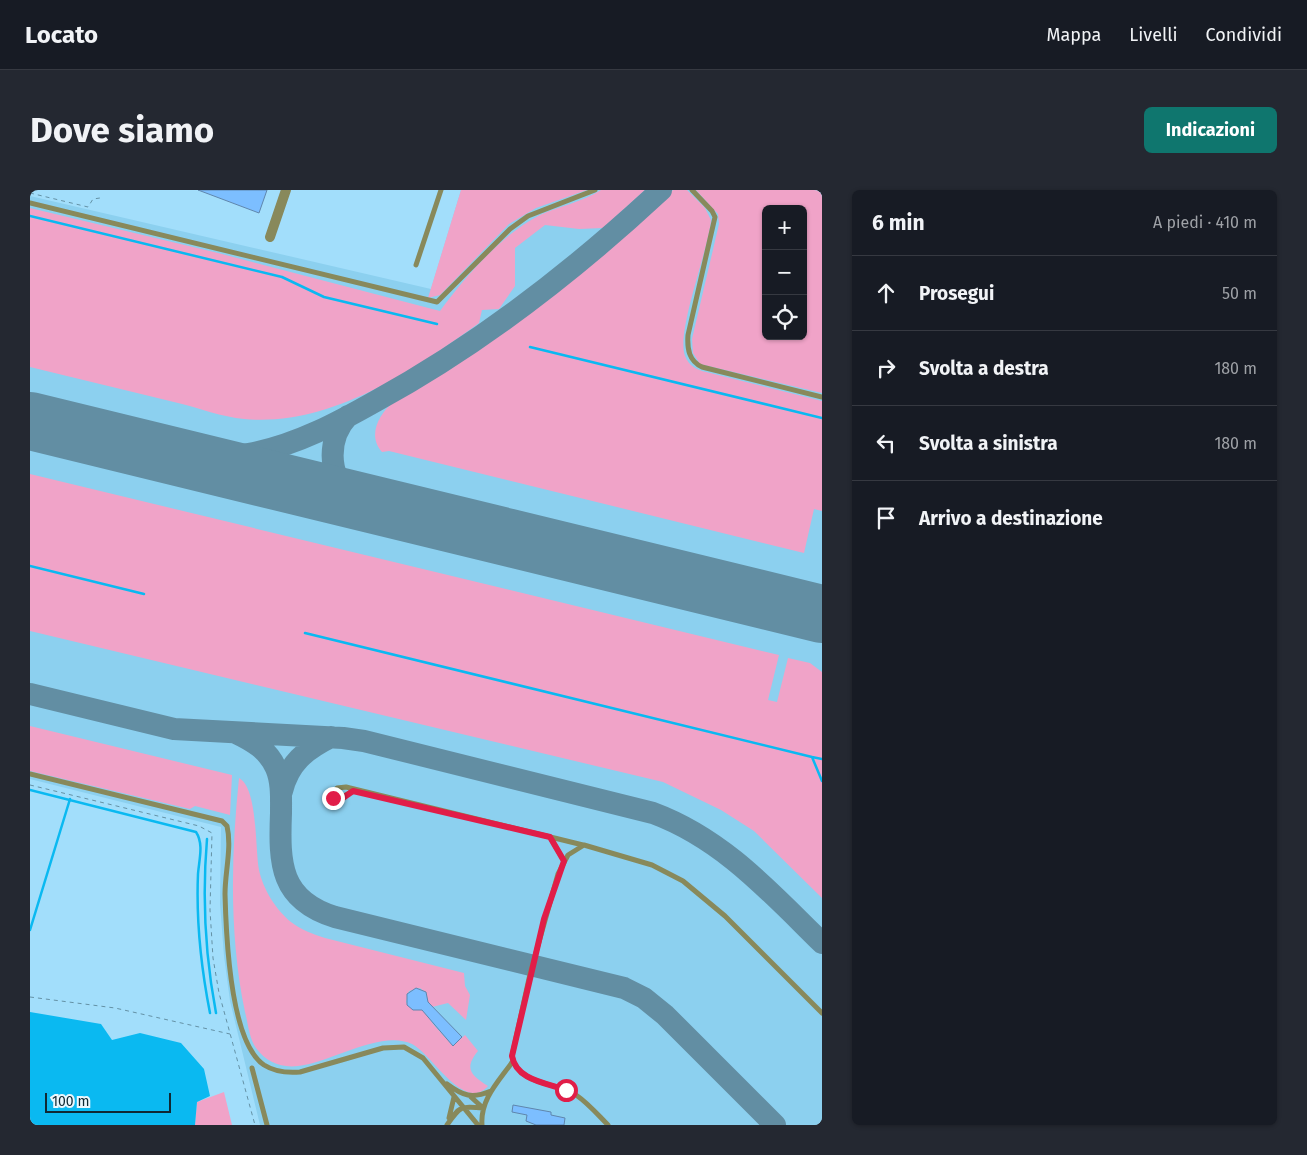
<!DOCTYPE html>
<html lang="it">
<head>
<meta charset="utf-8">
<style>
	body { margin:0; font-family:"Fira Sans",sans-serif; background:#242831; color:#f1f3f6 }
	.controls { position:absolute; right:15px; top:15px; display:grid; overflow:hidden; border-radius:8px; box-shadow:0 1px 4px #0004 }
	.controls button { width:45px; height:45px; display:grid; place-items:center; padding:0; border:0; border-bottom:1px solid #363941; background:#171b24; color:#f1f3f6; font:25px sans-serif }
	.scale { position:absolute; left:15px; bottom:12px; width:126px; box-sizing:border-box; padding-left:5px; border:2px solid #102933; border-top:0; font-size:14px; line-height:18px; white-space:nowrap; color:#102933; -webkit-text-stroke:4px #ebf7fd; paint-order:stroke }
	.stop { position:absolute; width:15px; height:15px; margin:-11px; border:4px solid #e11d48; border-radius:50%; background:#fff }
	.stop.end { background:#e11d48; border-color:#fff; box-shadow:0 1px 5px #0008 }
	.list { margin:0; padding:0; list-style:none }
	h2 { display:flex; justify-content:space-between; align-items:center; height:65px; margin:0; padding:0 20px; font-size:21px }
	h2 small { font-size:16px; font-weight:400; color:#9ea1a6 }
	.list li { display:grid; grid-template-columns:32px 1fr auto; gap:15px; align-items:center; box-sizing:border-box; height:75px; padding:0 20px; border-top:1px solid #363941 }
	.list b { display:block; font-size:19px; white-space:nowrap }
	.list em { font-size:16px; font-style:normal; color:#9ea1a6 }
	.icon { flex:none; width:28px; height:28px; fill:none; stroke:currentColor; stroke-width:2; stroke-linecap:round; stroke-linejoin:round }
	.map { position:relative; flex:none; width:792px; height:935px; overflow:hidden; border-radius:8px }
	header { display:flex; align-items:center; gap:30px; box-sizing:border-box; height:70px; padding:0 25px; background:#171b24; border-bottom:1px solid #363941 }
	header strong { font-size:24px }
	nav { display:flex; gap:28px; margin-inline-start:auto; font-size:18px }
	.intro { display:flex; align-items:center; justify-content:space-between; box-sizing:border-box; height:120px; padding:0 30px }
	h1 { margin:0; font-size:35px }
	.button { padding:12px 22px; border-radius:8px; background:#0f766e; color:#fff; font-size:18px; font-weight:700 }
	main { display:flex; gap:30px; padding:0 30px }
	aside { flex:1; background:#171b24; border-radius:8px; box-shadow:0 1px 4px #0004 }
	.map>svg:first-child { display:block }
	.built { fill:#8cd0ef; fill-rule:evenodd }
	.green { fill:#f0a3c8; fill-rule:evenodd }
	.water { fill:#0ab9f1 }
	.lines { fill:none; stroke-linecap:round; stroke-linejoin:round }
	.stream { stroke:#0ab9f1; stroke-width:2.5 }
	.taxiway { stroke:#628ea3; stroke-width:22 }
	.runway { stroke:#628ea3; stroke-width:58 }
	.building { fill:#7cbeff; stroke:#5f86ad }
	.path { stroke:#6491a5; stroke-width:1; stroke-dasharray:4 4; stroke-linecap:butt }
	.lane { stroke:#88895b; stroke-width:5 }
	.street { stroke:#88895b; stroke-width:10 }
	.route { stroke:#e11d48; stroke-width:6 }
</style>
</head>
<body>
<header>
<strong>Locato</strong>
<nav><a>Mappa</a><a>Livelli</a><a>Condividi</a></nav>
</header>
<div class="intro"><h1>Dove siamo</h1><a class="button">Indicazioni</a></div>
<main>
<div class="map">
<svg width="792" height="935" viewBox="0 0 792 935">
	<rect width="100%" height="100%" fill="#a2defb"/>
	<path class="built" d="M431,0H792V935H230L200,811L194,766L190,714L191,637L0,589V6L401,99ZM736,19H773V146H736Z"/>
	<path class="green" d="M431,0H557L506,18L479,34L410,105L398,108Z
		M571,0H615L573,38L549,39L515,35L485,58V96L469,119L452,120L449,133C383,181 300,237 214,229C192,227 169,218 148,213C99,201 49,189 0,177V18L188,63L410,121C435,87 472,44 510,25C530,16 552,12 571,0Z
		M643,0H657L675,18L681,30C678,62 646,141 655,166C659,176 667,180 676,182L792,211V321L784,319L774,363L359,261L352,262C337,245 349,225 363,212L490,130L581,58Z
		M666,0H792V203L670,174L663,163L662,149L689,34L688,24ZM736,19H773V146H736Z
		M0,284L749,465L738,510L747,512L758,468L780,473L792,482V708L724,641L691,620L633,592L0,441Z
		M0,536L202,585L200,625L165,616L160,619L0,581Z
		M209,588C228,598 225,659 229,680C233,699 246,720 261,732C271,740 283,744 295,748L434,783L435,796L440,805L436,830L418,813L402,817L398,813L396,803L390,798L379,801L376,812L383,820L393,819L403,834L423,856L435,845L448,861C433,879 442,886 458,896C434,923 403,865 382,854C351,839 300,873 268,876C251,878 236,872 226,858C219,848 218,833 215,822C199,745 201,666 209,588Z
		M194,902L202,935H165L167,912Z"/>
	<path class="water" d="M0,822L71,834L82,850L110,843L151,853L174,879L180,906L167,912L165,935H0Z"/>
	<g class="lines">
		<path class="stream" d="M0,26L252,87L294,107L407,134
			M500,157L792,228
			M0,376L114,404
			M275,443L782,567L792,591
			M782,567L792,569
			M0,600L166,642C174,654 169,670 168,684C166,731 171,777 180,823
			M177,649C172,708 175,765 186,823
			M0,740L40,609"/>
		<path class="taxiway" d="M318,226C298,247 296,285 321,304C330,311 343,314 354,317
			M122,261C156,266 190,270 224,263C268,254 307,233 346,211C450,154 544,81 631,0
			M711,404L766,425L792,440
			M0,504L144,539L313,548L334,551L623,623C693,649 740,702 792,753
			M206,543C223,551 238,560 246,578C252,592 251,608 251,623C249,674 250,710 305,727L594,798L614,808L635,825L745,935
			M252,601C259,573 275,560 301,547"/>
		<path class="runway" d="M0,231L792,424"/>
	</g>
	<path class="building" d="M168,0H237L229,23Z
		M386,798L396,802L398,812L432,847L423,856L392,820H383L377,815V804Z
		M483,915L521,922V925L535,928L534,935H506L496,931L497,925L482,922Z"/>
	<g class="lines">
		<path class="path" d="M0,3L58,17L63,9L70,8
			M0,595L169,636L182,643L180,720L183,768L189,803L225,935
			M0,807L85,818L200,844"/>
		<path class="lane" d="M662,0L682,21L685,27L658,145C657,159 659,171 672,177L792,207
			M0,13L407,112L480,39L498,26L565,0
			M386,75L411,0
			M0,584L192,631L197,636C202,657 195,682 195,704C196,743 200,852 234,875C245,882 258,883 270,882L353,858L374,857L393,868L448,935
			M323,601L307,610L302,607L307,598L316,597L553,655
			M520,647L534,671
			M222,878L237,935
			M417,894C433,906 442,909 461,901
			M441,907L453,918
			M419,928L424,907
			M417,935C430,916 430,916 453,918
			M452,935C450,909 469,891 483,871
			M578,935C568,925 558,913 546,905C526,892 487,895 482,866L500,784L528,684L538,665L554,655L622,675L653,691L695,726L792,823"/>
		<path class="street" d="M240,47L256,0"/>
	</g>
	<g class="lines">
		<path class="route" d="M303,608L310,610L323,601L520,647L534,671L514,729L482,866C486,890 516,893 536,900"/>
	</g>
</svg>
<div class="controls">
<button>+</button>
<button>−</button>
<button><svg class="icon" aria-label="locate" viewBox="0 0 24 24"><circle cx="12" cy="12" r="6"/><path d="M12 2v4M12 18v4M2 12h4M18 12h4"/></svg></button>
</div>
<div class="scale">100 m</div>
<div class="stop" style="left:536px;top:900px"></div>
<div class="stop end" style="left:303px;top:608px"></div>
</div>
<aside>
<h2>6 min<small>A piedi · 410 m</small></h2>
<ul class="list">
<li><svg class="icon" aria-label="ahead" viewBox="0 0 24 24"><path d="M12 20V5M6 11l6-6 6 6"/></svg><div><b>Prosegui</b></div><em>50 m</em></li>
<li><svg class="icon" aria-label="right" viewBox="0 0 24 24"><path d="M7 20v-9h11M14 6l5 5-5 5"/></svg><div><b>Svolta a destra</b></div><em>180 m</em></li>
<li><svg class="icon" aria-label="left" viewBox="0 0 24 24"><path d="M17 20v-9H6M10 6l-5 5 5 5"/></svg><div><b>Svolta a sinistra</b></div><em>180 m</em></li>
<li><svg class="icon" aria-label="arrive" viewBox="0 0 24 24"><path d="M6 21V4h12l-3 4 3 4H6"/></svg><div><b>Arrivo a destinazione</b></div></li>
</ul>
</aside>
</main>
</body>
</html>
